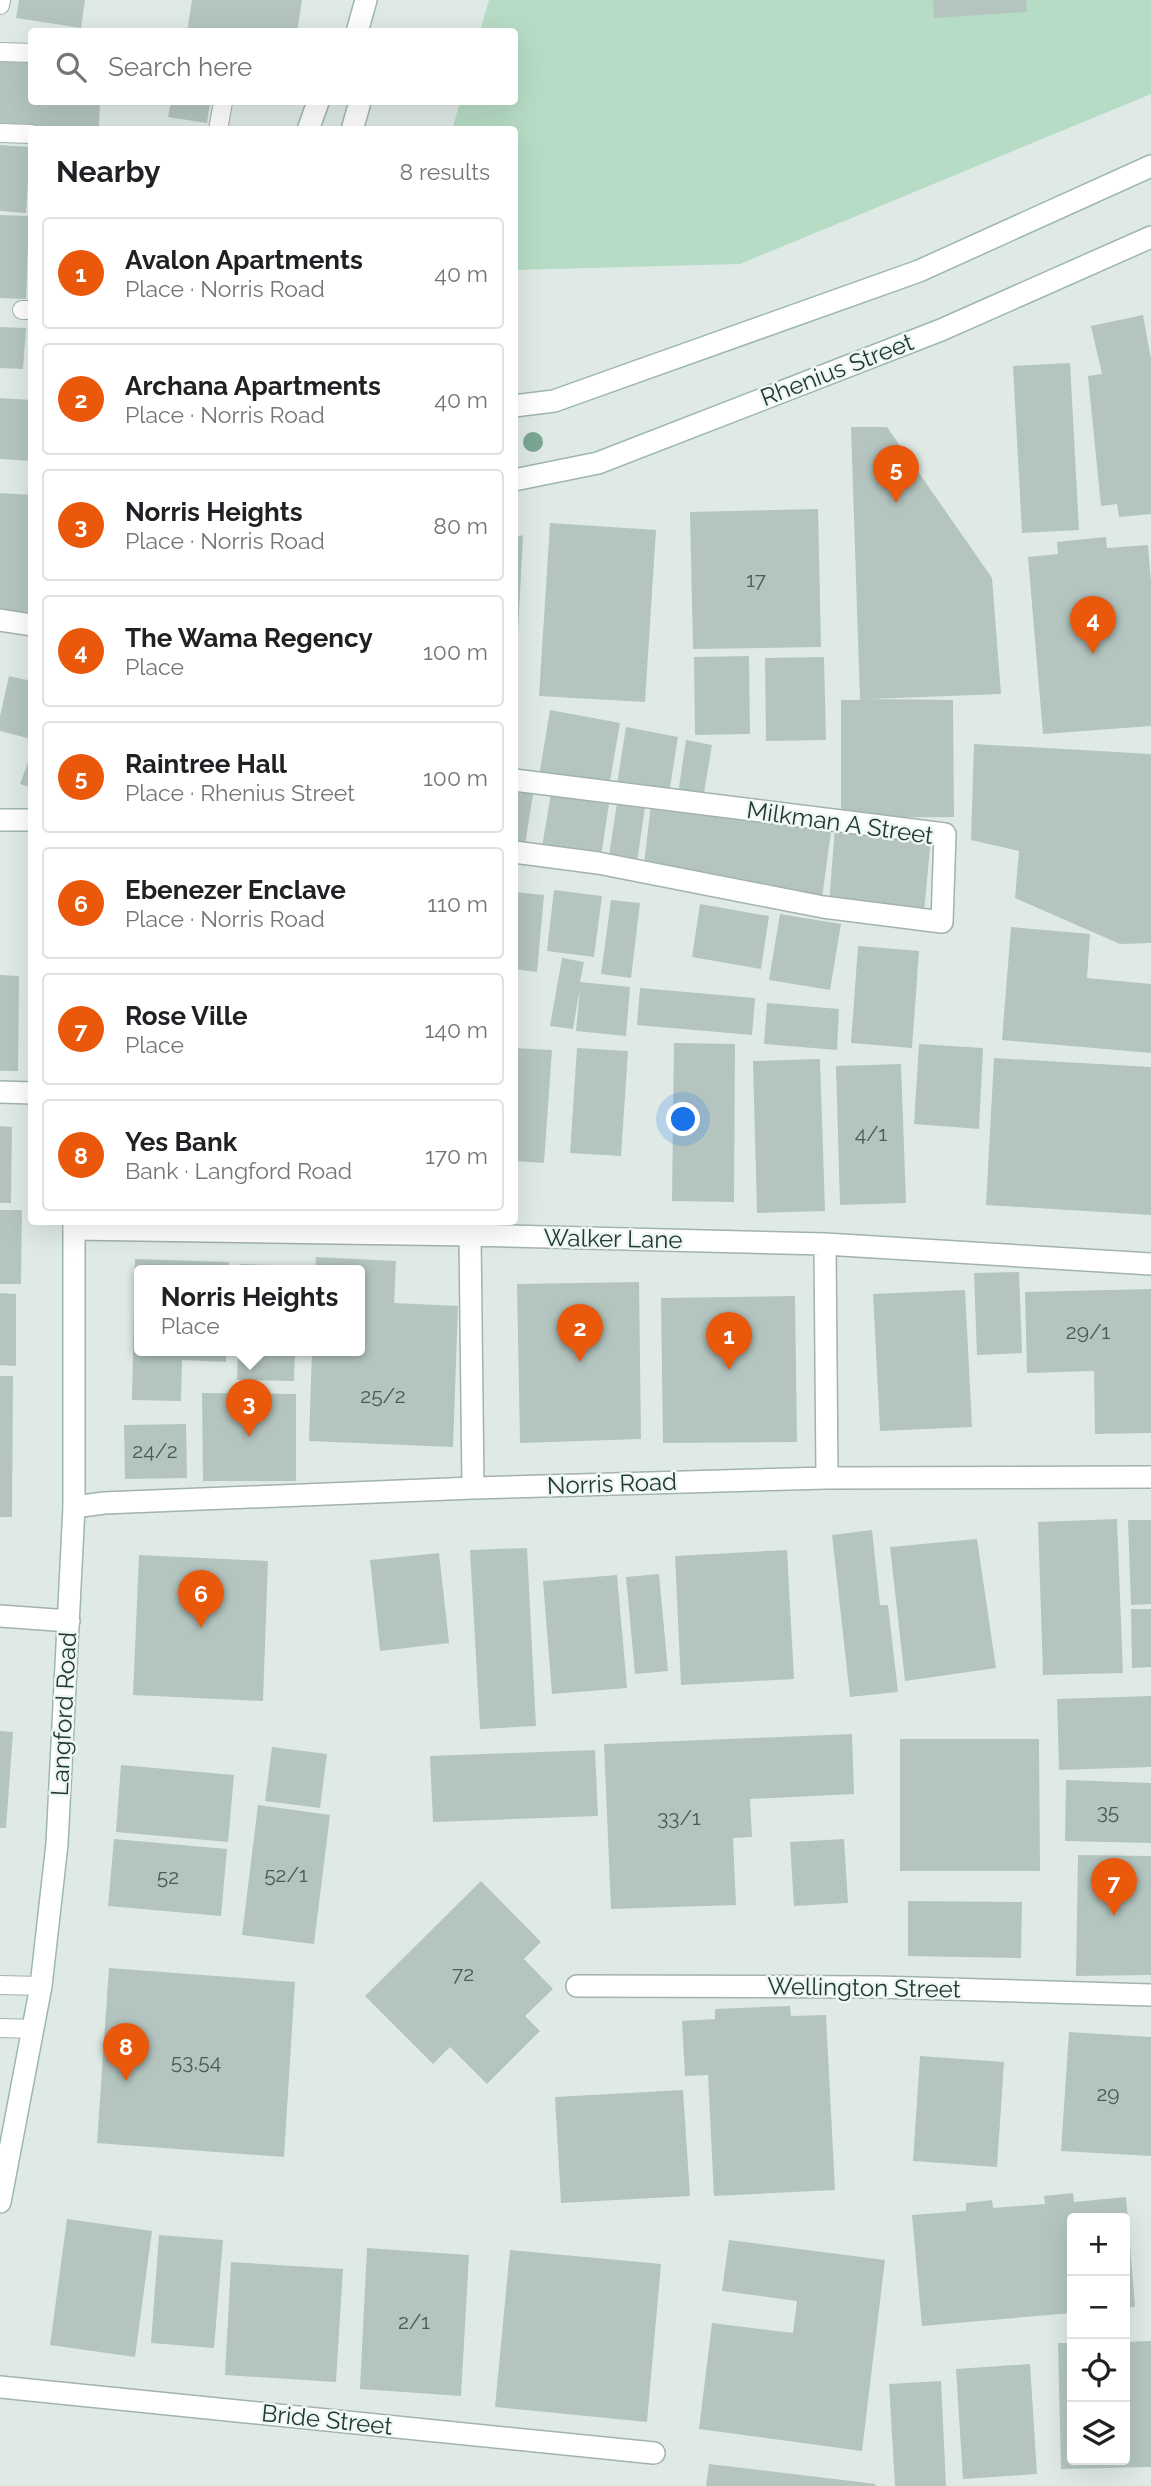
<!DOCTYPE html>
<html lang="en">
<head>
<meta charset="utf-8">
<style>
	body { margin:0; font-family:Raleway,sans-serif; background:#f6f6f6; color:#202124 }
	.controls { position:absolute; right:21px; bottom:21px; display:grid; overflow:hidden; border-radius:7px; box-shadow:0 7px 28px #0002 }
	.controls button { width:63px; height:63px; display:grid; place-items:center; padding:0; border:0; border-bottom:2px solid #e0e0e0; background:#fff; color:#202124; font:35px sans-serif }
	.you { position:absolute; left:684px; top:1120px; width:24px; height:24px; margin:-18px; border:5px solid #fff; border-radius:50%; background:#1a73e8; box-shadow:0 0 0 10px #1a73e833 }
	.badge { display:grid; place-items:center; width:46px; height:46px; border-radius:50%; background:#ea580c; color:#fff; font-size:23px; font-weight:700 }
	.pin { position:absolute; translate:-50% -58px; filter:drop-shadow(0 2px 4px #0008) }
	.pin::after { content:''; position:absolute; top:37px; width:24px; height:21px; background:inherit; clip-path:polygon(0 0,100% 0,50% 100%) }
	.popup { position:absolute; left:134px; top:1265px; width:231px; height:91px; box-sizing:border-box; display:grid; place-content:center; border-radius:7px; background:#fff; filter:drop-shadow(0 2px 5px #0005); font-size:23px; white-space:nowrap; color:#757577 }
	.popup b { font-size:26px; color:#202124 }
	.popup::after { content:''; position:absolute; left:50%; top:100%; margin-left:-14px; border:14px solid transparent; border-top-color:#fff }
	.list { margin:0; padding:0; list-style:none }
	h2 { display:flex; justify-content:space-between; align-items:center; height:91px; margin:0; padding:0 28px; font-size:30px }
	h2 small { font-size:23px; font-weight:400; color:#757577 }
	.list li { display:grid; grid-template-columns:46px 1fr auto; gap:21px; align-items:center; box-sizing:border-box; height:112px; margin:0 14px 14px; padding:0 14px; border:2px solid #e0e0e0; border-radius:7px }
	.list b { display:block; font-size:26px; white-space:nowrap }
	.list p { margin:0; font-size:23px; white-space:nowrap; color:#757577 }
	.list em { font-size:23px; font-style:normal; color:#757577 }
	.icon { flex:none; width:38px; height:38px; fill:none; stroke:currentColor; stroke-width:2; stroke-linecap:round; stroke-linejoin:round }
	.map { position:relative; flex:none; width:1151px; height:2486px; overflow:hidden }
	.search { position:absolute; background:#fff; box-shadow:0 7px 28px #0002; left:28px; top:28px; width:490px; height:77px; display:flex; align-items:center; gap:18px; box-sizing:border-box; padding:0 24px; border-radius:7px; color:#757577; font-size:26px }
	.panel { position:absolute; background:#fff; box-shadow:0 7px 28px #0002; left:28px; top:126px; width:490px; height:1099px; border-radius:7px }
	.map>svg:first-child { display:block }
	.green { fill:#b7dcc5 }
	.building { fill:#b4c5c0 }
	.lines { fill:none; stroke-linecap:round; stroke-linejoin:round }
	.lane-casing { stroke:#a2b2ae; stroke-width:20 }
	.street-casing { stroke:#a2b2ae; stroke-width:24 }
	.secondary-casing { stroke:#9eb6b0; stroke-width:24 }
	.lane { stroke:#fff; stroke-width:18 }
	.street { stroke:#fff; stroke-width:21 }
	.secondary { stroke:#fff; stroke-width:21 }
	.tree { fill:#7ba792 }
	.labels { text-anchor:middle; stroke-width:5; stroke-linejoin:round; paint-order:stroke }
	.number-label { font-size:21px; fill:#455d58 }
	.street-label { font-size:24px; fill:#203a36; stroke:#eff7f4 }
</style>
</head>
<body>
<div class="map">
<svg width="1151" height="2486" viewBox="0 0 1151 2486">
	<rect width="100%" height="100%" fill="#dfeae6"/>
	<path class="green" d="M489,0H1151V94L740,264L515,270L514,130H452L460,102H514V32L480,31Z"/>
	<path class="building" d="M19,0H85L81,28L16,18Z
		M192,0H302L297,32H187Z
		M933,0H1026L1027,12L934,18Z
		M0,60L32,62V102H100L99,128L0,127Z
		M171,102H210L207,123L168,117Z
		M0,145L30,147L26,213L0,211Z
		M0,215L29,216L26,299L0,298Z
		M1143,315L1151,359V514L1119,517L1117,504L1101,506L1088,376L1102,374L1091,326Z
		M0,327L26,328L23,369L0,368Z
		M1070,363L1079,530L1022,533L1013,366Z
		M0,398L32,400V461L0,459Z
		M851,427H887L992,578L1001,694L869,699L953,700L954,817L841,818V700H860Z
		M0,493L32,495V615L0,611Z
		M818,509L821,647L693,649L690,512Z
		M550,523L656,530L645,702L539,696Z
		M523,535L517,652H514V538Z
		M1106,537L1107,548L1148,545L1151,582V726L1043,734L1028,557L1058,554L1057,542Z
		M749,656L750,734L695,735L694,657Z
		M824,657L826,740L766,741L765,658Z
		M9,676L32,681L31,739L0,731V716Z
		M550,710L620,723L609,787L539,776Z
		M626,727L678,737L669,794L617,784Z
		M686,740L712,745L703,799L678,794Z
		M974,744L1151,754V943L1120,944L1015,898L1019,851L971,840Z
		M32,752V788L20,784Z
		M514,784L534,788L525,845L514,843Z
		M552,787L610,797L601,857L542,847Z
		M617,803L645,807L637,862L609,856Z
		M651,804L831,832L822,898L774,890L723,877L644,865Z
		M835,827L931,837L924,913L829,904Z
		M554,890L602,896L594,957L547,951Z
		M514,892L544,895L537,972L514,969Z
		M611,900L640,903L631,978L601,974Z
		M700,904L769,916L761,969L692,957Z
		M780,914L841,924L830,990L769,980Z
		M1011,927L1090,934L1087,978L1151,984V1053L1002,1040Z
		M858,946L919,951L912,1048L851,1043Z
		M562,958L584,962L580,982L630,987L626,1036L576,1031L580,988L573,1029L550,1026Z
		M0,975L19,976L18,1071H0Z
		M640,988L755,998L752,1035L637,1025Z
		M767,1003L839,1009L837,1050L764,1044Z
		M674,1043L735,1044L734,1202L672,1201Z
		M919,1044L983,1048L979,1129L914,1124Z
		M514,1048L552,1050L544,1163L514,1161Z
		M577,1048L628,1051L621,1156L570,1153Z
		M994,1058L1151,1067V1215L986,1205Z
		M820,1059L825,1211L757,1213L753,1061Z
		M901,1064L906,1203L840,1205L836,1066Z
		M0,1126L12,1127L11,1203H0Z
		M0,1210H22L21,1284H0Z
		M316,1257L396,1261L394,1303L458,1306L453,1447L309,1441L312,1351H359V1271H315Z
		M135,1259L229,1262V1271H139V1351H226V1362L182,1360L181,1401L132,1400Z
		M240,1264L297,1266V1271H240Z
		M1019,1272L1022,1353L977,1355L974,1273Z
		M639,1282L641,1439L520,1443L517,1284Z
		M1151,1289V1433L1095,1434L1094,1371L1027,1373L1025,1292Z
		M965,1290L972,1427L880,1431L873,1294Z
		M0,1293L16,1294V1366L0,1365Z
		M795,1296L797,1442L663,1443L661,1298Z
		M238,1351H295L294,1381L237,1380Z
		M0,1376H13L12,1517H0Z
		M202,1393L296,1394V1481H203Z
		M186,1424L187,1478L125,1479L124,1425Z
		M1117,1519L1123,1673L1043,1675L1038,1522Z
		M1128,1520H1151V1604L1131,1605Z
		M872,1530L880,1605H888L898,1692L850,1697L832,1535Z
		M977,1539L996,1668L905,1681L890,1547Z
		M527,1548L536,1726L480,1729L470,1550Z
		M787,1550L794,1679L681,1685L675,1556Z
		M439,1553L449,1643L380,1651L370,1560Z
		M139,1555L268,1561L263,1701L133,1695Z
		M659,1574L668,1671L635,1674L626,1577Z
		M617,1575L627,1688L552,1694L543,1581Z
		M1131,1609H1151V1667L1132,1668Z
		M1151,1696V1767L1059,1770L1057,1699Z
		M0,1731L13,1732L6,1828H0Z
		M852,1734L854,1794L750,1799L752,1837L733,1838L736,1905L611,1909L604,1744Z
		M900,1739H1039L1040,1871H900Z
		M272,1747L327,1754L320,1808L265,1801Z
		M595,1750L598,1816L433,1822L430,1756Z
		M121,1765L234,1775L228,1842L116,1832Z
		M1066,1780L1151,1783V1843L1065,1841Z
		M258,1805L330,1815L314,1944L242,1935Z
		M114,1839L227,1849L221,1916L108,1906Z
		M844,1839L848,1903L794,1906L790,1842Z
		M1078,1855L1151,1856V1975L1076,1976Z
		M481,1881L541,1942L524,1959L553,1989L525,2016L540,2031L487,2084L450,2047L433,2064L365,1996Z
		M908,1901L1022,1902L1021,1958L908,1956Z
		M109,1968L295,1982L284,2157L97,2143Z
		M790,2006L791,2016L826,2015L835,2190L714,2196L708,2075L685,2076L682,2021L715,2019V2009Z
		M1069,2032L1151,2037V2156L1061,2151Z
		M920,2056L1004,2062L997,2167L913,2161Z
		M683,2090L690,2196L561,2203L555,2097Z
		M1073,2193L1074,2202L1126,2197L1135,2307L1125,2308V2218H1072V2313L922,2326L912,2215L966,2211V2203L992,2200L993,2208L1045,2204L1044,2196Z
		M67,2219L152,2231L135,2357L50,2345Z
		M159,2235L223,2240L214,2348L151,2343Z
		M729,2240L885,2260L862,2451L699,2429L712,2323L793,2333L797,2301L722,2291Z
		M367,2248L469,2255L461,2396L360,2389Z
		M510,2250L661,2264L647,2422L495,2407Z
		M231,2262L343,2269L336,2382L225,2375Z
		M1151,2341V2467L1061,2469L1058,2343H1072V2460H1125V2342Z
		M1030,2364L1037,2474L963,2479L956,2369Z
		M941,2381L946,2486H895L889,2384Z
		M709,2464L876,2484L875,2486H706Z"/>
	<g class="lines">
		<g class="lane-casing">
			<path id="lane" d="M0,5L1,0
				M0,52L32,53
				M218,130L223,102
				M0,133L32,134
				M22,310H32
				M0,1985L41,1986
				M0,2028L34,2029"/>
		</g>
		<g class="street-casing">
			<path id="street" d="M0,620L32,625
				M514,780L945,834L942,922L823,907L598,863L514,852
				M0,1092L32,1093
				M74,1229L470,1235L825,1244L1151,1264
				M470,1235L473,1488
				M825,1244L827,1478
				M74,1507L104,1503L473,1488L827,1478L1151,1477
				M0,1616L69,1621
				M577,1986L877,1987L1151,1995
				M0,2387L654,2453"/>
		</g>
		<g class="secondary-casing">
			<path id="secondary" d="M357,32L366,0
				M308,130L318,102
				M352,130L360,102
				M514,406L554,401L919,271L1151,166
				M514,480L598,463L941,330L1151,237
				M0,820H32
				M0,2202L41,1986L57,1844L74,1507V1222"/>
		</g>
		<use href="#lane" class="lane"/>
		<use href="#street" class="street"/>
		<use href="#secondary" class="secondary"/>
	</g>
	<circle class="tree" cx="533" cy="442" r="10"/>
	<g class="labels">
		<g class="number-label">
			<text x="756" y="587">17</text>
			<text x="871" y="1141">4/1</text>
			<text x="1088" y="1339">29/1</text>
			<text x="383" y="1403">25/2</text>
			<text x="155" y="1458">24/2</text>
			<text x="1108" y="1819">35</text>
			<text x="679" y="1825">33/1</text>
			<text x="286" y="1882">52/1</text>
			<text x="168" y="1884">52</text>
			<text x="463" y="1981">72</text>
			<text x="196" y="2069">53,54</text>
			<text x="1108" y="2101">29</text>
			<text x="414" y="2329">2/1</text>
		</g>
		<g class="street-label">
			<text transform="translate(837 370) rotate(-21)" y="8">Rhenius Street</text>
			<text transform="translate(840 823) rotate(8)" y="8">Milkman A Street</text>
			<text transform="translate(613 1239) rotate(1)" y="8">Walker Lane</text>
			<text transform="translate(612 1484) rotate(-2)" y="8">Norris Road</text>
			<text transform="translate(64 1714) rotate(-87)" y="8">Langford Road</text>
			<text transform="translate(864 1988) rotate(1)" y="8">Wellington Street</text>
			<text transform="translate(327 2420) rotate(6)" y="8">Bride Street</text>
		</g>
	</g>
</svg>
<div class="controls">
<button>+</button>
<button>−</button>
<button><svg class="icon" aria-label="locate" viewBox="0 0 24 24"><circle cx="12" cy="12" r="6"/><path d="M12 2v4M12 18v4M2 12h4M18 12h4"/></svg></button>
<button><svg class="icon" aria-label="layers" viewBox="0 0 24 24"><path d="M12 4l9 5-9 5-9-5zM3 14l9 5 9-5"/></svg></button>
</div>
<div class="you"></div>
<div class="pin badge" style="left:729px;top:1370px">1</div>
<div class="pin badge" style="left:580px;top:1362px">2</div>
<div class="pin badge" style="left:249px;top:1437px">3</div>
<div class="popup"><b>Norris Heights</b>Place</div>
<div class="pin badge" style="left:1093px;top:654px">4</div>
<div class="pin badge" style="left:896px;top:503px">5</div>
<div class="pin badge" style="left:201px;top:1628px">6</div>
<div class="pin badge" style="left:1114px;top:1916px">7</div>
<div class="pin badge" style="left:126px;top:2081px">8</div>
<div class="search"><svg class="icon" aria-label="search" viewBox="0 0 24 24"><circle cx="10" cy="10" r="6"/><path d="M15 15l6 6"/></svg>Search here</div>
<section class="panel">
<h2>Nearby<small>8 results</small></h2>
<ul class="list">
<li><span class="badge">1</span><div><b>Avalon Apartments</b><p>Place · Norris Road</p></div><em>40 m</em></li>
<li><span class="badge">2</span><div><b>Archana Apartments</b><p>Place · Norris Road</p></div><em>40 m</em></li>
<li><span class="badge">3</span><div><b>Norris Heights</b><p>Place · Norris Road</p></div><em>80 m</em></li>
<li><span class="badge">4</span><div><b>The Wama Regency</b><p>Place</p></div><em>100 m</em></li>
<li><span class="badge">5</span><div><b>Raintree Hall</b><p>Place · Rhenius Street</p></div><em>100 m</em></li>
<li><span class="badge">6</span><div><b>Ebenezer Enclave</b><p>Place · Norris Road</p></div><em>110 m</em></li>
<li><span class="badge">7</span><div><b>Rose Ville</b><p>Place</p></div><em>140 m</em></li>
<li><span class="badge">8</span><div><b>Yes Bank</b><p>Bank · Langford Road</p></div><em>170 m</em></li>
</ul>
</section>
</div>
</body>
</html>
